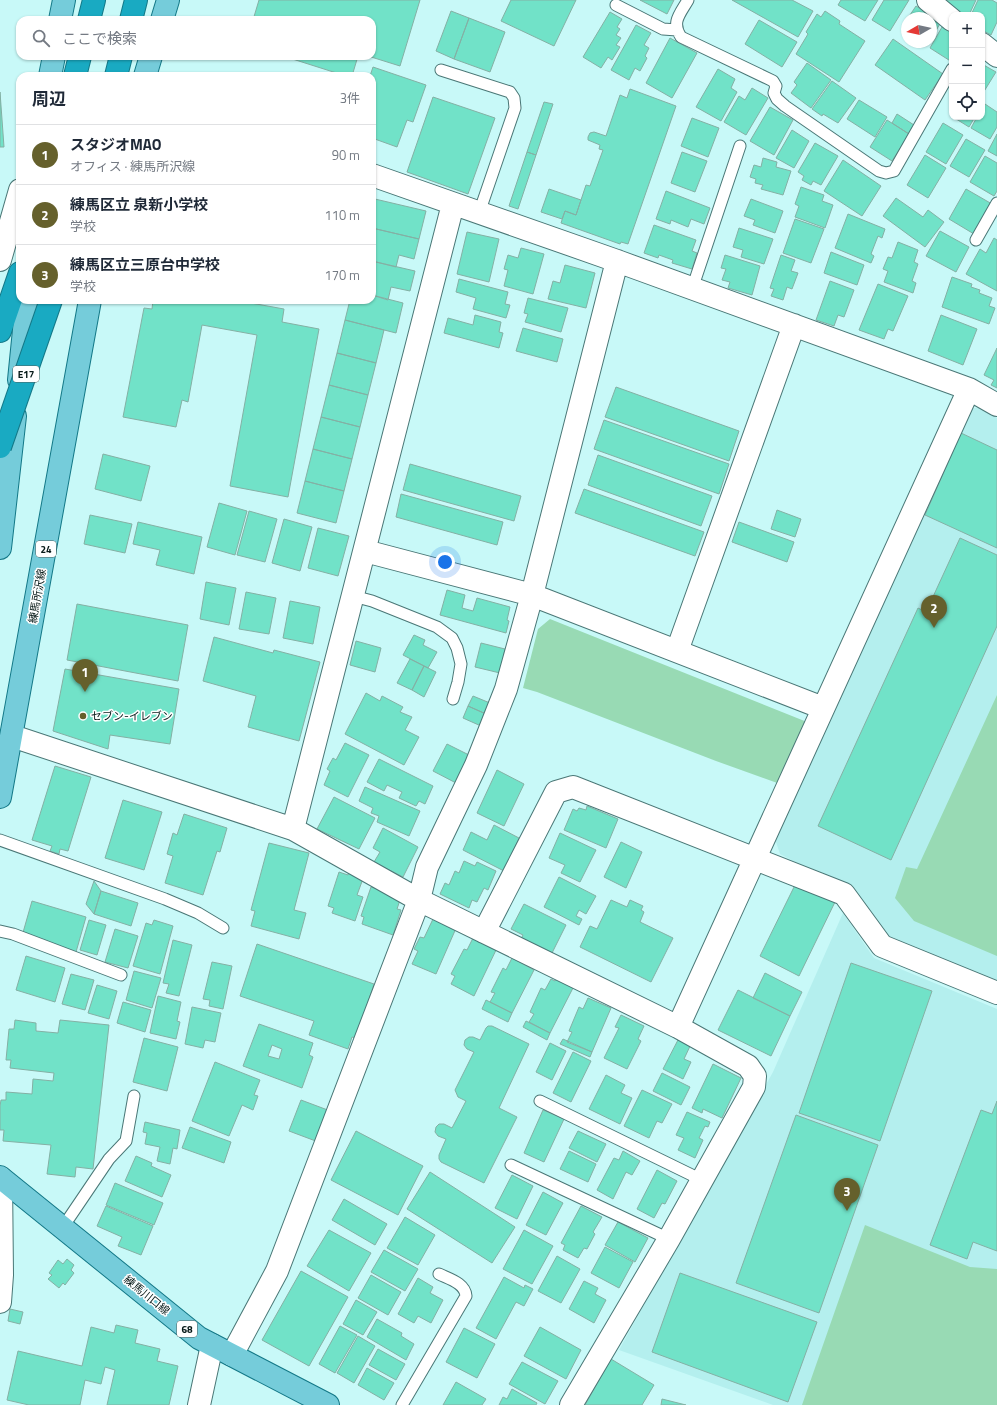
<!DOCTYPE html>
<html lang="ja">
<head>
<meta charset="utf-8">
<style>
	body { margin:0; font-family:"Titillium Web","Noto Sans JP",sans-serif; background:#f6f6f7; color:#1f2937 }
	.controls { position:absolute; right:12px; top:12px; display:grid; overflow:hidden; border-radius:8px; box-shadow:0 1px 3px #0004 }
	.controls button { width:36px; height:36px; display:grid; place-items:center; padding:0; border:0; border-bottom:1px solid #e0e1e3; background:#fff; color:#1f2937; font:20px sans-serif }
	.compass { position:absolute; left:901px; top:12px; width:36px; height:36px; border-radius:50%; background:#fff; box-shadow:0 1px 3px #0004; rotate:261deg }
	.you { position:absolute; left:445px; top:562px; width:14px; height:14px; margin:-10px; border:3px solid #fff; border-radius:50%; background:#1a73e8; box-shadow:0 0 0 6px #1a73e833 }
	.badge { display:grid; place-items:center; width:26px; height:26px; border-radius:50%; background:#65602c; color:#fff; font-size:13px; font-weight:700 }
	.pin { position:absolute; translate:-50% -33px; filter:drop-shadow(0 1px 2px #0008) }
	.pin::after { content:''; position:absolute; top:21px; width:14px; height:12px; background:inherit; clip-path:polygon(0 0,100% 0,50% 100%) }
	.list { margin:0; padding:0; list-style:none }
	h2 { display:flex; justify-content:space-between; align-items:center; height:52px; margin:0; padding:0 16px; font-size:17px }
	h2 small { font-size:13px; font-weight:400; color:#747a83 }
	.list li { display:grid; grid-template-columns:26px 1fr auto; gap:12px; align-items:center; box-sizing:border-box; height:60px; padding:0 16px; border-top:1px solid #e0e1e3 }
	.list b { display:block; font-size:15px; white-space:nowrap }
	.list p { margin:0; font-size:13px; white-space:nowrap; color:#747a83 }
	.list em { font-size:13px; font-style:normal; color:#747a83 }
	.icon { flex:none; width:22px; height:22px; fill:none; stroke:currentColor; stroke-width:2; stroke-linecap:round; stroke-linejoin:round }
	.map { position:relative; flex:none; width:997px; height:1405px; overflow:hidden }
	.search { position:absolute; background:#fff; box-shadow:0 1px 3px #0004; left:16px; top:16px; width:360px; height:44px; display:flex; align-items:center; gap:10px; box-sizing:border-box; padding:0 14px; border-radius:12px; color:#747a83; font-size:15px }
	.panel { position:absolute; background:#fff; box-shadow:0 1px 3px #0004; left:16px; top:72px; width:360px; height:232px; border-radius:12px }
	.map>svg:first-child { display:block }
	.built { fill:#b4efee }
	.green { fill:#98dab4 }
	.building { fill:#71e2c8; stroke:#84b0a4; fill-rule:evenodd }
	.lines { fill:none; stroke-linecap:round; stroke-linejoin:round }
	.lane-casing { stroke:#4a7776; stroke-width:13 }
	.street-casing { stroke:#4a7776; stroke-width:24 }
	.primary-casing { stroke:#137887; stroke-width:24 }
	.highway-casing { stroke:#137887; stroke-width:24 }
	.lane { stroke:#fff; stroke-width:11 }
	.street { stroke:#fff; stroke-width:22 }
	.primary { stroke:#75ccda; stroke-width:22 }
	.highway { stroke:#19aac2; stroke-width:22 }
	.highway-bridge-casing { stroke:#137887; stroke-width:24; stroke-linecap:butt }
	.highway-bridge { stroke:#19aac2; stroke-width:22 }
	.poi-dot { fill:#65602c; stroke:#fff; stroke-width:1.5 }
	.labels { text-anchor:middle; stroke-width:3; stroke-linejoin:round; paint-order:stroke }
	.shield { fill:#fff; stroke:#515f5e; stroke-width:1 }
	.shield-label { font-size:10px; font-weight:bold; fill:#071a19 }
	.street-label { font-size:11px; fill:#071a19; stroke:#fff }
	.poi-label { font-size:11px; fill:#071a19; stroke:#fff; text-anchor:start }
</style>
</head>
<body>
<div class="map">
<svg width="997" height="1405" viewBox="0 0 997 1405">
	<rect width="100%" height="100%" fill="#c8f9f8"/>
	<path class="built" d="M981,407L997,418V982L890,939L859,896L780,854L775,839L969,409Z
		M843,913L874,958L997,1009V1405H773L619,1350L773,1072Z"/>
	<path class="green" d="M550,619L807,722L780,784L716,761L537,692L523,688L538,629Z
		M997,695V956L914,921L895,898L906,867L917,869Z
		M865,1225L970,1267L997,1269V1405H802Z"/>
	<path class="building" d="M259,0H420L400,66L368,56H372V20H253Z
		M511,0H576L554,46L501,21Z
		M640,0H674L667,14Z
		M732,0H792L813,11L798,37Z
		M841,0H878L865,21L838,5Z
		M884,0H909L890,31L872,20Z
		M945,0H976L969,15H956Z
		M978,0H992L997,3V22L991,35L982,30V15H971Z
		M916,6L941,22L931,39V18H908Z
		M451,11L469,18L454,59L436,51Z
		M825,11L840,21L839,24L865,41L839,82L796,54L808,34L806,32L817,14L821,17Z
		M610,12L622,19L617,27L620,29L616,35L621,38L616,45L620,47L612,60L608,57L601,68L583,57Z
		M469,18L505,32L490,72L454,59Z
		M759,20L797,42L782,67L745,44Z
		M636,25L651,33L644,45L649,48L645,56L647,58L640,71L635,68L629,80L611,70Z
		M942,27L952,33V62L930,48Z
		M670,38L697,53L672,98L646,83Z
		M893,39L943,74L925,100L875,65Z
		M283,56H358L352,76H346Z
		M807,63L831,80L811,108L791,93L797,85L794,82Z
		M982,64L996,72L983,93H982Z
		M373,67L426,85L413,122L407,120L397,147L372,138V76H370Z
		M718,69L735,79L731,88L737,92L721,121L696,107Z
		M832,81L856,98L838,123L823,114L822,116L812,109Z
		M752,88L768,98L746,135L724,122L739,96L745,100Z
		M630,89L676,106L628,244L621,242L620,244L561,223L565,211L576,215L586,185L590,186L603,150L599,149L600,145L588,140V137L590,133L594,132L606,136L620,95L627,98Z
		M0,92L4,147H0Z
		M433,97L495,118L468,194L407,172Z
		M859,100L887,117L875,137L847,119Z
		M544,102L553,104L536,155L527,152Z
		M985,104L997,112V127L990,139L971,128L977,117H982V108Z
		M770,107L793,120L774,155L750,141Z
		M897,114L914,125L909,134L892,123Z
		M953,117H975L969,127Z
		M692,118L719,128L708,157L681,146Z
		M887,120L909,134L892,161L870,147Z
		M943,123L963,135L946,164L926,152Z
		M792,130L809,141L794,168L776,158Z
		M997,134V156L988,151Z
		M966,139L985,150L969,177L950,166Z
		M815,143L838,156L821,185L813,181L811,185L802,180L804,176L798,172Z
		M527,152L536,155L518,209L509,206Z
		M682,152L707,161L695,192L671,183Z
		M925,155L946,168L928,198L907,185Z
		M985,156L997,163V191L994,196L970,182Z
		M763,158L777,162L776,167L791,171L783,195L761,189L763,185L755,183L756,179L750,177L754,165L761,167Z
		M843,160L881,186L862,216L824,191Z
		M801,187L824,195L822,201L833,205L825,228L795,217L799,206L795,204Z
		M549,189L581,200L576,215L565,211L562,219L541,212Z
		M966,189L992,204L974,234L949,219Z
		M666,191L710,208L704,224L691,219L688,227L671,220L670,224L656,219Z
		M896,198L923,217L928,210L944,222L925,247L883,216Z
		M375,199L426,211L419,239L372,228V211Z
		M751,199L783,211L775,233L753,225L755,220L744,216Z
		M848,214L885,229L882,238L878,236L871,254L874,256L871,263L835,248Z
		M795,219L824,229L811,263L783,253Z
		M654,225L696,240L692,251L697,253L692,269L672,263L673,260L659,255L658,258L644,253Z
		M372,228L419,239L414,259L399,255L396,267L372,261Z
		M739,228L773,239L764,264L741,257L743,250L733,247Z
		M940,231L969,247L956,272L926,256Z
		M467,232L499,239L489,282L457,274Z
		M994,238L997,240V291L966,274L980,249L986,253Z
		M898,242L918,250L914,262L918,264L912,281L916,283L913,293L884,282L888,271L883,269L888,257L892,258Z
		M521,248L544,254L533,294L504,286L508,270L504,269L508,255L518,258Z
		M831,252L864,265L857,285L824,273Z
		M725,255L760,266L752,295L728,288L730,282L722,280L726,269L721,268Z
		M781,255L795,260L791,271L798,273L792,289L787,287L783,300L771,296L774,289L770,288Z
		M372,261L415,271L410,291L391,287L388,300L372,295Z
		M565,265L595,273L586,308L548,299L553,281L560,283Z
		M952,277L972,284L971,287L980,290L979,293L992,298L989,306L995,308L989,324L942,307Z
		M459,279L508,292L505,304L510,305L506,318L473,309L476,298L456,292Z
		M830,281L854,290L844,317L838,315L834,326L816,320Z
		M878,284L908,296L893,331L888,329L884,339L859,330Z
		M372,295L403,303L396,333L345,320L350,300H372Z
		M528,298L568,308L561,332L525,322L528,314L524,313Z
		M153,300H234L284,309L282,322L319,329L288,497L230,486L257,335L202,325L188,402L182,400L176,427L123,417L144,308L152,309Z
		M475,315L501,322L499,332L503,333L499,348L444,333L448,318L473,325Z
		M941,315L977,329L963,365L928,351Z
		M345,320L384,330L376,363L337,353Z
		M523,328L563,339L557,362L516,351Z
		M997,348V388L991,385L994,380L984,375Z
		M337,353L376,363L368,395L329,385Z
		M329,385L368,395L360,427L321,417Z
		M616,387L739,431L729,461L605,417Z
		M321,417L360,427L352,459L313,449Z
		M604,420L729,464L719,494L594,449Z
		M961,433L997,450V548L925,515Z
		M313,449L352,459L344,491L305,481Z
		M103,454L150,466L141,501L95,489Z
		M598,455L712,496L701,526L588,485Z
		M410,464L521,496L514,521L403,490Z
		M305,481L344,491L336,523L297,513Z
		M584,489L704,532L695,556L575,513Z
		M401,494L503,522L497,545L396,517Z
		M219,503L247,511L235,555L207,547Z
		M777,510L801,519L795,537L771,529Z
		M249,511L277,519L265,562L237,555Z
		M90,515L132,524L125,553L84,544Z
		M284,519L312,527L300,571L272,563Z
		M138,522L202,537L194,574L156,565L160,550L133,544Z
		M739,522L794,542L787,562L732,542Z
		M318,528L349,536L338,576L308,568Z
		M960,538L997,555V626L891,860L818,826L918,608L926,612Z
		M206,582L236,588L229,625L200,619Z
		M447,590L465,595L462,608L473,611L477,598L510,607L507,620L509,621L506,633L440,615Z
		M246,592L276,598L269,634L239,629Z
		M290,601L320,607L313,644L283,638Z
		M77,604L188,625L178,681L67,660Z
		M414,635L425,640L423,645L437,652L428,668L403,655Z
		M214,637L273,653L274,650L320,662L299,741L248,727L256,696L203,681Z
		M356,641L381,648L375,672L350,665Z
		M481,643L505,649L500,673L475,667Z
		M410,659L424,666L412,690L397,683Z
		M424,666L436,672L424,697L412,690Z
		M65,669L179,689L170,744L110,735L108,749L53,731Z
		M366,693L380,701L382,696L403,707L400,712L412,717L405,730L419,737L404,765L345,734Z
		M473,696L490,703L486,714L468,706Z
		M468,706L486,714L481,726L463,718Z
		M345,743L369,755L348,797L324,785L330,771L327,769L333,758L336,760Z
		M447,744L471,756L458,784L433,771Z
		M379,759L433,786L425,804L419,801L416,806L399,798L402,792L387,785L384,791L367,782Z
		M55,766L91,777L68,851L60,849L59,854L50,851L52,846L32,840Z
		M497,770L524,784L504,826L477,813Z
		M365,787L420,811L409,836L377,822L379,816L371,813L373,808L359,801Z
		M334,797L375,818L359,849L317,829Z
		M123,800L162,812L144,870L105,858Z
		M587,806L618,819L606,848L564,830L573,809L577,811L579,808L586,810Z
		M184,814L227,828L220,852L217,851L203,895L165,883L173,856L167,854L173,833L177,835Z
		M494,825L519,838L504,871L463,850L471,832L487,840Z
		M383,828L418,847L403,877L374,862L380,852L373,848Z
		M560,833L596,850L580,882L561,873L565,865L549,858Z
		M621,842L642,852L626,888L604,877Z
		M269,843L309,853L294,910L306,913L299,939L251,926L255,911L251,910Z
		M464,861L475,866L477,862L496,871L488,890L484,888L477,902L472,900L469,908L440,894L445,883L449,885L455,871L459,873Z
		M349,871L364,876L357,895L363,897L355,921L332,913L334,908L328,906L339,872L348,875Z
		M559,877L596,896L586,914L579,910L576,916L582,919L579,925L544,907Z
		M94,881L101,891L94,914L86,904Z
		M796,883L835,902L799,976L760,956Z
		M371,887L401,897L397,909L401,910L393,935L362,924L364,917L361,916Z
		M101,891L138,903L131,926L94,914Z
		M611,900L627,907L630,900L643,906L641,910L644,912L640,922L673,938L651,982L580,947L590,926L597,929Z
		M32,901L86,917L76,952L22,936Z
		M524,904L566,925L552,953L521,939L523,935L511,929Z
		M433,919L457,926L436,974L412,964L418,951L414,949L420,937L424,938Z
		M89,920L106,925L97,955L80,950Z
		M154,920L173,926L160,974L133,966L146,923L152,925Z
		M115,929L138,936L128,968L105,962Z
		M474,936L497,948L474,996L451,984L455,976L451,974L464,949L467,950Z
		M173,940L192,945L179,996L166,993L169,984L163,983Z
		M257,944L374,984L356,1038L352,1037L348,1049L309,1035L314,1021L240,996Z
		M26,956L65,968L55,1002L16,990Z
		M512,958L534,970L512,1013L490,1002L495,993L491,992L503,968L506,970Z
		M212,962L232,966L223,1009L209,1006L210,1000L203,999Z
		M851,963L932,991L880,1141L799,1113Z
		M134,971L161,978L152,1008L126,1000Z
		M765,973L802,992L790,1016L753,998Z
		M71,974L94,980L85,1010L62,1004Z
		M557,977L574,986L550,1033L529,1022L534,1014L530,1012L541,988L545,990L551,979L555,981Z
		M97,985L117,991L109,1019L88,1013Z
		M738,990L790,1016L771,1056L718,1030Z
		M158,996L181,1002L177,1021L180,1022L176,1039L150,1033Z
		M588,998L611,1008L592,1052L567,1042L572,1032L569,1031L579,1007L583,1009Z
		M486,1000L512,1013L508,1022L482,1009Z
		M123,1002L151,1010L145,1032L117,1023Z
		M192,1007L221,1013L215,1042L205,1040L203,1048L185,1044Z
		M621,1015L644,1026L638,1039L641,1041L627,1069L604,1058L619,1028L615,1027Z
		M15,1020L36,1023V1031L58,1033L60,1020L109,1025L93,1169L76,1167L75,1177L47,1174L51,1145L3,1141L4,1130H0V1106L1,1100H6V1092L32,1094L33,1079L53,1081L54,1073L10,1068L11,1060H6L9,1029H14Z
		M526,1021L550,1033L547,1040L523,1027Z
		M259,1024L313,1043L309,1055L313,1057L302,1088L243,1066ZM272,1045L282,1049L279,1059L268,1056Z
		M488,1026H492L529,1044L499,1108L517,1117L484,1183L441,1162L439,1159V1155L446,1139L438,1136L435,1132L436,1127L439,1124H444L452,1128L466,1101L458,1097L455,1090L474,1052L467,1049L464,1045L465,1040L469,1037H473L480,1040L486,1028Z
		M144,1038L178,1047L167,1091L133,1082Z
		M679,1038L691,1044L684,1059L691,1062L683,1079L663,1069Z
		M563,1039L592,1052L590,1057L560,1044Z
		M550,1043L566,1051L552,1080L536,1072Z
		M573,1052L591,1061L571,1102L553,1093Z
		M215,1062L260,1080L254,1095L258,1096L253,1110L242,1105L229,1136L192,1121Z
		M713,1064L741,1078L722,1118L703,1109L702,1113L692,1108Z
		M662,1073L690,1087L681,1105L653,1091Z
		M606,1075L625,1085L621,1093L632,1098L620,1124L589,1109Z
		M642,1090L672,1104L662,1123L657,1121L649,1138L624,1126Z
		M301,1100L333,1112L321,1143L289,1131Z
		M997,1101V1251L973,1242L967,1259L930,1245L981,1110L992,1114Z
		M543,1110L564,1119L544,1162L524,1153Z
		M687,1112L710,1122L708,1127L705,1126L699,1138L703,1140L695,1158L678,1150L684,1138L676,1135Z
		M796,1115L878,1145L819,1313L736,1283Z
		M145,1122L180,1130L177,1149L173,1148L170,1164L157,1161L160,1147L145,1144L147,1133L143,1132Z
		M190,1127L231,1142L224,1163L182,1148Z
		M356,1131L423,1166L398,1215L331,1180Z
		M578,1131L606,1144L597,1162L569,1148Z
		M569,1151L596,1164L588,1182L560,1169Z
		M623,1151L640,1161L632,1175L626,1172L613,1199L597,1190L614,1158L619,1160Z
		M136,1156L152,1163L151,1166L171,1175L162,1197L125,1181Z
		M657,1170L677,1181L665,1204L662,1203L654,1218L637,1209Z
		M430,1172L515,1227L492,1263L407,1209Z
		M512,1175L533,1186L517,1219L495,1208Z
		M115,1183L163,1203L154,1225L106,1205Z
		M543,1192L563,1203L546,1235L526,1225Z
		M344,1199L387,1224L375,1245L332,1220Z
		M106,1206L153,1226L141,1255L118,1246L122,1237L97,1226Z
		M581,1206L602,1217L593,1232L595,1234L587,1249L584,1248L578,1258L563,1250L565,1245L561,1243Z
		M405,1217L435,1235L418,1265L387,1248Z
		M618,1222L648,1238L635,1262L605,1245Z
		M329,1230L371,1253L349,1291L307,1266Z
		M524,1230L553,1246L532,1284L503,1269Z
		M605,1247L633,1262L619,1288L591,1273Z
		M384,1250L418,1269L405,1291L371,1272Z
		M557,1256L580,1269L561,1303L538,1291Z
		M67,1259L74,1265L71,1270L74,1273L65,1285L63,1283L59,1288L48,1279L52,1275L49,1273L58,1260L63,1264Z
		M301,1271L348,1297L309,1366L262,1340Z
		M680,1273L817,1322L788,1402L652,1352Z
		M371,1275L401,1292L388,1315L358,1298Z
		M504,1277L524,1288L525,1285L533,1289L524,1306L516,1302L496,1339L476,1328Z
		M418,1278L433,1287L430,1293L443,1300L431,1323L418,1316L414,1323L398,1314Z
		M584,1281L598,1288L595,1294L606,1300L594,1323L569,1309Z
		M356,1300L377,1312L363,1335L343,1324Z
		M10,1309L23,1312L20,1324L8,1321Z
		M377,1319L402,1333L401,1336L414,1344L406,1360L367,1337Z
		M116,1325L138,1330L135,1343L160,1349L157,1361L178,1366L169,1405H107L115,1370L105,1367L101,1384L85,1380L80,1405H29L7,1400L18,1351L82,1366L91,1327L114,1333Z
		M340,1326L357,1335L335,1373L319,1364Z
		M540,1327L581,1350L566,1379L524,1356Z
		M464,1328L495,1344L477,1378L446,1362Z
		M358,1336L375,1346L354,1383L337,1373Z
		M378,1349L405,1364L396,1380L369,1365Z
		M611,1359L654,1385L642,1405H585Z
		M522,1362L558,1381L545,1404L509,1384Z
		M367,1368L394,1383L384,1400L358,1385Z
		M456,1382L486,1399L482,1405H443Z
		M512,1389L537,1403L536,1405H499L503,1397L507,1399Z
		M662,1399L686,1405H661Z"/>
	<g class="lines">
		<g class="lane-casing">
			<path id="lane" d="M688,0C680,14 671,22 681,37L773,81L776,86L774,93L777,99L785,106L879,171L886,173L894,171L952,69
				M616,5L663,29L677,30
				M441,70L510,92L514,98L515,108L479,213
				M976,240L997,203
				M692,289L740,146
				M353,596L372,601L437,627L452,638L457,648L461,664L458,682L453,699
				M0,840L165,899L198,913L223,928
				M0,931L13,934L121,975
				M540,1101L702,1180
				M511,1165L669,1239
				M63,1227L109,1159L126,1141L134,1096
				M402,1405L466,1296C465,1283 449,1279 439,1274"/>
		</g>
		<g class="street-casing">
			<path id="street" d="M928,0L952,20
				M982,44L997,56
				M372,175L617,261L969,389L997,405
				M0,260L20,190
				M365,551L532,595L823,708
				M677,651L794,325
				M12,736L293,829L419,900L678,1027L748,1066L755,1076L754,1087L669,1239L571,1405
				M293,829L453,204
				M484,932L556,792L573,787L844,894L882,946L997,993
				M678,1027L969,389
				M0,1302L2,1275L1,1178
				M232,1355L277,1271L419,900L427,867L476,765L506,689L532,595L617,261
				M199,1405L212,1345"/>
		</g>
		<g class="primary-casing">
			<path id="primary" d="M60,20L64,0
				M162,20L168,0
				M50,76L54,56
				M145,76L151,56
				M19,380L27,300
				M0,548L15,416
				M0,797L90,300
				M0,1177L199,1338L328,1405"/>
		</g>
		<g class="highway-casing">
			<path id="highway" d="M89,20L94,0
				M131,20L136,0
				M75,76L80,56
				M116,76L121,56
				M0,331L20,273"/>
		</g>
		<use href="#lane" class="lane"/>
		<use href="#street" class="street"/>
		<use href="#primary" class="primary"/>
		<use href="#highway" class="highway"/>
		<g class="highway-bridge-casing">
			<path id="highway-bridge" d="M0,447L51,300"/>
		</g>
		<use href="#highway-bridge" class="highway-bridge"/>
	</g>
	<circle class="poi-dot" cx="83" cy="716" r="4"/>
	<g class="labels">
		<g class="shield">
			<rect x="13" y="366" width="26" height="16" rx="3"/>
			<rect x="36" y="541" width="20" height="16" rx="3"/>
			<rect x="177" y="1321" width="20" height="16" rx="3"/>
		</g>
		<g class="shield-label">
			<text x="26" y="378">E17</text>
			<text x="46" y="553">24</text>
			<text x="187" y="1333">68</text>
		</g>
		<g class="street-label">
			<text transform="translate(37 596) rotate(-80)" y="4">練馬所沢線</text>
			<text transform="translate(147 1295) rotate(39)" y="4">練馬川口線</text>
		</g>
		<g class="poi-label">
			<text x="91" y="720">セブン-イレブン</text>
		</g>
	</g>
</svg>
<div class="controls">
<button>+</button>
<button>−</button>
<button><svg class="icon" aria-label="locate" viewBox="0 0 24 24"><circle cx="12" cy="12" r="6"/><path d="M12 2v4M12 18v4M2 12h4M18 12h4"/></svg></button>
</div>
<svg class="compass" viewBox="-18 -18 36 36"><path d="M0-13l5 13h-10z" fill="#e53935"/><path d="M0 13l5-13h-10z" fill="#747a83"/></svg>
<div class="you"></div>
<div class="pin badge" style="left:85px;top:692px">1</div>
<div class="pin badge" style="left:934px;top:628px">2</div>
<div class="pin badge" style="left:847px;top:1211px">3</div>
<div class="search"><svg class="icon" aria-label="search" viewBox="0 0 24 24"><circle cx="10" cy="10" r="6"/><path d="M15 15l6 6"/></svg>ここで検索</div>
<section class="panel">
<h2>周辺<small>3件</small></h2>
<ul class="list">
<li><span class="badge">1</span><div><b>スタジオMAO</b><p>オフィス · 練馬所沢線</p></div><em>90 m</em></li>
<li><span class="badge">2</span><div><b>練馬区立 泉新小学校</b><p>学校</p></div><em>110 m</em></li>
<li><span class="badge">3</span><div><b>練馬区立三原台中学校</b><p>学校</p></div><em>170 m</em></li>
</ul>
</section>
</div>
</body>
</html>
